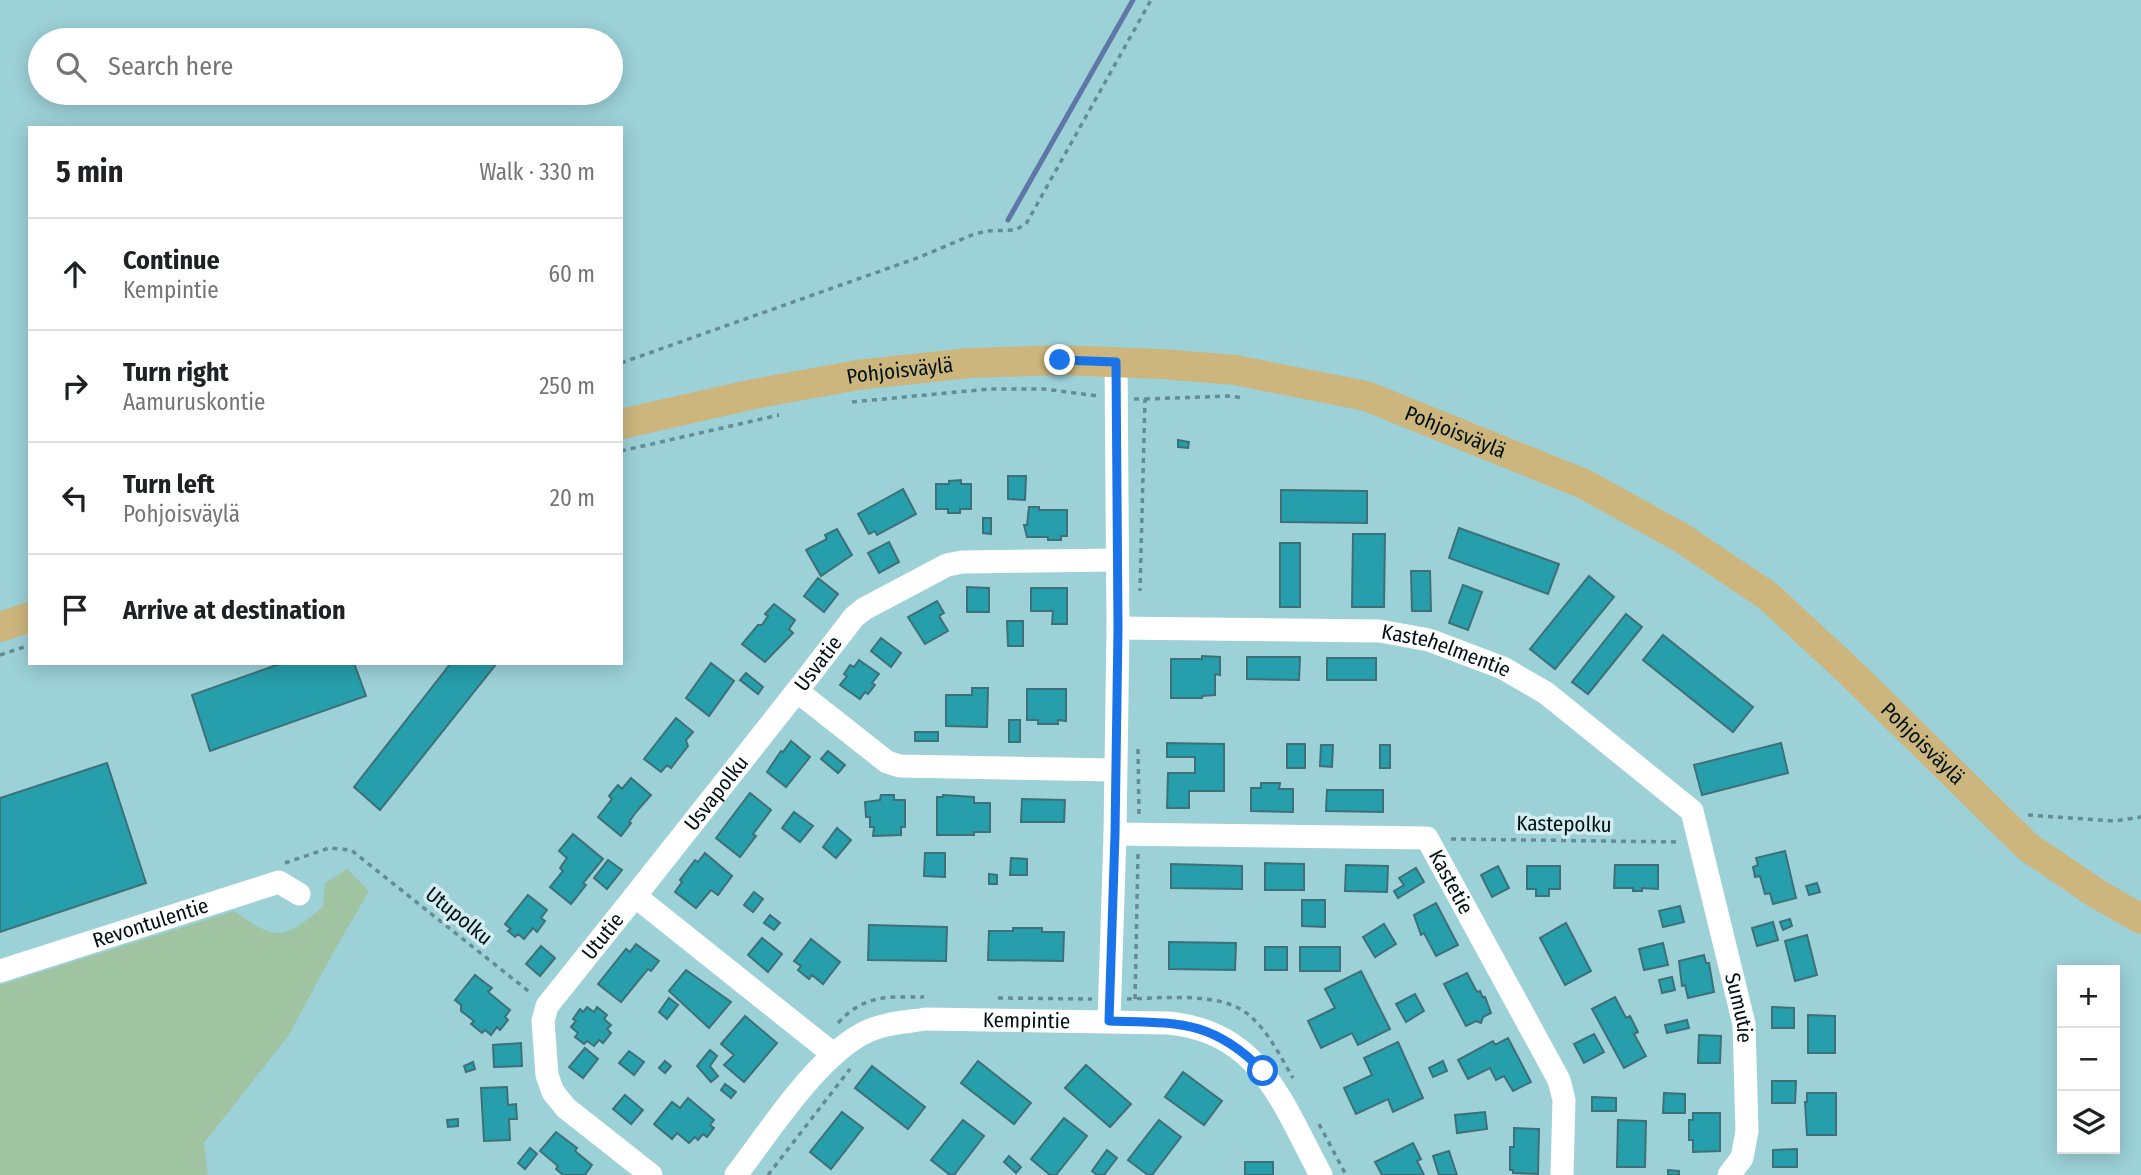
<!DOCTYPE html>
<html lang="en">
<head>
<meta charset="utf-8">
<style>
	body { margin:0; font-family:"Fira Sans Condensed",sans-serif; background:#f6f6f6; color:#202124 }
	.controls { position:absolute; right:21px; bottom:21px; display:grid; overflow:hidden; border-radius:0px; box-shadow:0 4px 18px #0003 }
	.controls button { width:63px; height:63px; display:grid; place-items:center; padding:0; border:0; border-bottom:2px solid #e0e0e0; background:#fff; color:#202124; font:35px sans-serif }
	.stop { position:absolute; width:21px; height:21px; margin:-16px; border:5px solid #1a73e8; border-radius:50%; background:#fff }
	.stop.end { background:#1a73e8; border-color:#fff; box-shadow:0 2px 7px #0008 }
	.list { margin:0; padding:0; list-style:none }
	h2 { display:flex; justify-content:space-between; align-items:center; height:91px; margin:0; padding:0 28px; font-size:30px }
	h2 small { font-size:23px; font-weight:400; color:#757577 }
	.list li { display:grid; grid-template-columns:46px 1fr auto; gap:21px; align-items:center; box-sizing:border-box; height:112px; padding:0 28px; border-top:2px solid #e0e0e0 }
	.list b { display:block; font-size:26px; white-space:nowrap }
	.list p { margin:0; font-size:23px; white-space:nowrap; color:#757577 }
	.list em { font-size:23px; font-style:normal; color:#757577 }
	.icon { flex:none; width:38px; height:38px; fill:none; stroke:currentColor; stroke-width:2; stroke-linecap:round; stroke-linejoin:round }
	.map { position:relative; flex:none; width:2141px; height:1175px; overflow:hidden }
	.search { position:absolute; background:#fff; box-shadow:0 4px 18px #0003; left:28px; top:28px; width:595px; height:77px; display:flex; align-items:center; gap:18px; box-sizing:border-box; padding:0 24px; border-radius:38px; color:#757577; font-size:26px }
	.panel { position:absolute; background:#fff; box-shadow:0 4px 18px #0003; left:28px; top:126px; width:595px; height:539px; border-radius:0px }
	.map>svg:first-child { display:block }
	.green { fill:#a0c4a2 }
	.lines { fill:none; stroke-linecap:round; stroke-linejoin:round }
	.stream { stroke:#5f77a6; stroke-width:5 }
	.building { fill:#269eab; stroke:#3e7077; stroke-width:2 }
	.path { stroke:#648c92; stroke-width:3.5; stroke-dasharray:5 5; stroke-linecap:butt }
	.minor { stroke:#fff; stroke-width:23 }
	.major { stroke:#ccb67d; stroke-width:30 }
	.route { stroke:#1a73e8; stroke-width:9 }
	.labels { text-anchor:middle; stroke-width:7; stroke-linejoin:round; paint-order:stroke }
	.street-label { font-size:21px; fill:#001114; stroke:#d2ecf0 }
</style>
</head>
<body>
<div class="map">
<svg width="2141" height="1175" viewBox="0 0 2141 1175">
	<rect width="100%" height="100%" fill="#9cd1d8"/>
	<path class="green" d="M347,869L369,891L328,962L289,1035L204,1143L208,1175H0V985L234,911C277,941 282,941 323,907L325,883Z"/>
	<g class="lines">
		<path class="stream" d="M1008,220L1133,0"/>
	</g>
	<path class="building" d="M1178,440L1189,442L1188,448L1178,447Z
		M1008,476H1026L1025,500L1008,499Z
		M961,480V484H971V509H960V513H948V509H936V484H949V481Z
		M903,489L916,514L877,535L875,531L869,534L858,514Z
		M1281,490L1367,491V523L1281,522Z
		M1029,507H1039V510H1067V536H1061V540H1048V537H1027L1024,525H1027Z
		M983,518H991V534L983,533Z
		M1459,528L1559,564L1548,594L1449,558Z
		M837,529L852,555L821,576L806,550L827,539L825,535Z
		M1353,534H1385L1384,607H1352Z
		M889,542L899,562L879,573L868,553Z
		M1280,543H1300V607H1280Z
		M1411,571H1430L1431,611H1412Z
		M1589,576L1614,597L1555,669L1530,649Z
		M818,578L838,594L824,612L804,596Z
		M1463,585L1482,592L1468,630L1449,623Z
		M967,587L989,588V612H967Z
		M1031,588H1067V624H1052L1053,611H1031Z
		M937,601L944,613L939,616L948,631L925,644L908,617Z
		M774,604L795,620L789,629L793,633L765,662L742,644L758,625H762L768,616L765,614Z
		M1626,614L1642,627L1588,694L1572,682Z
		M1007,621H1023V646H1008Z
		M1663,635L1753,707L1733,732L1643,660Z
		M881,638L901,653L891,667L871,651Z
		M1202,656L1220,657V675L1215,674V695L1202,696V698H1171V659H1202Z
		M1247,657H1300L1299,680L1247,679Z
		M1327,658H1376V680H1327Z
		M859,660L879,674L872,683L875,685L868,694L865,692L860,699L840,685L847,676L844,674L850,665L854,667Z
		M282,663H354L366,696L210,751L192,695Z
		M451,663H497L380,810L354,787Z
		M711,663L734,681L709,716L686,698Z
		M746,673L763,687L758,694L740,680Z
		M972,688H988L987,727L946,726V695H972Z
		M1027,689H1066V721L1058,720V724H1038V720H1027Z
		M676,718L693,732L686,740L688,746L671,768L667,765L661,772L644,759Z
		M1009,720H1020V742H1009Z
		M915,732H938V741H915Z
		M791,741L810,757L786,787L767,772L781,751L783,752Z
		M1167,743L1224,744V791H1189V808H1167L1168,773H1195V757H1167Z
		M1781,743L1788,773L1702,795L1694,765Z
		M1287,744H1305V768H1287Z
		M1321,745H1333L1332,767L1320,766Z
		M1380,745H1390V768H1380Z
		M828,751L845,765L838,773L821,759Z
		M107,763L146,883L0,932V798Z
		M631,778L651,795L636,812L629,822L631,823L621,836L598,817L612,799L609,796L618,785L622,789Z
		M1261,783H1280L1279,789H1293V812L1251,811V788H1261Z
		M1327,790H1383V812L1326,811Z
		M750,793L771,810L753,834L756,836L740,857L716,838Z
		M881,795H894V800H905V827H901V835L873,836L874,827H870V817H866L865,802L880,800Z
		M943,795L974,797V803H990V832H974V835H937V797H943Z
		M1022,799L1065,800L1064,822H1021Z
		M794,812L813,826L800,842L782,828Z
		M837,828L851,840L836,858L823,847Z
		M573,834L603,859L583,883L586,885L571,904L550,887L563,871L560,868L567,858L559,851Z
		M1785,851L1796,898L1773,904L1770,893L1765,894L1760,876L1755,877L1753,867L1758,865L1756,858Z
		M705,853L732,876L718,895L711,890L696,908L675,892L682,882L680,880L695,860L698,862Z
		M925,853H945V877L924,876Z
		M1011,858L1027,859V875H1010Z
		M608,860L622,870L607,889L594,878Z
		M1265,863L1304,864V890H1265Z
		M1171,864L1242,866V889L1171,888Z
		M1346,865L1388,866L1387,892L1345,891Z
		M1615,865H1658V889L1642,888V891H1633V888H1614Z
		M1498,866L1509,888L1492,897L1481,875Z
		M1527,866H1560V889H1549V896H1536V889H1527Z
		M1416,868L1424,882L1398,898L1394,891L1404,885L1399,878Z
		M989,874L997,875V884H989Z
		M1817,883L1820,892L1809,895L1806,886Z
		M754,892L763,899L753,912L744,905Z
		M528,895L547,910L541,918L545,921L537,932L533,928L524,939L518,934L515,937L508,931L511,929L505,924Z
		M1302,900H1325V927L1302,926Z
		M1436,903L1458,945L1436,956L1424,933L1421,935L1414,915Z
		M1680,906L1684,922L1663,927L1659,911Z
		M770,915L780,923L774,930L764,923Z
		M1790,919L1792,926L1783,930L1780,922Z
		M1773,922L1778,940L1757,946L1752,928Z
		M1566,923L1591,971L1565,985L1540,938Z
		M1384,924L1396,944L1375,957L1363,937Z
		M869,925L947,927L946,961L868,960Z
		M1013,928H1042V932H1064L1063,961L988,960L989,931H1013Z
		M1807,935L1817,975L1795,981L1785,941Z
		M762,938L782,954L768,972L748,955Z
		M811,939L840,962L823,984L812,975L809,979L798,970L801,966L794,961Z
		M1169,942L1236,943L1235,970L1169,969Z
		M1663,943L1668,965L1644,970L1639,949Z
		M636,944L659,961L651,971L648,969L621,1002L598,984L626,949L630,952Z
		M541,946L555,958L540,976L526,964Z
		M1265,947H1287V970H1265Z
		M1300,947H1340V971H1300Z
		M1704,955L1706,963H1709L1714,992L1688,998L1685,985L1682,986L1679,961Z
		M686,970L731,1002L709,1028L669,991Z
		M1361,971L1390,1029L1358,1045L1352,1033L1321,1048L1308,1021L1335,1008L1325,989Z
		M1467,973L1477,992L1480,991L1483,998L1485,997L1491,1013L1483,1017L1481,1023L1476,1021L1466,1026L1444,984Z
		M475,975L492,988L488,992L510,1010L505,1017L508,1020L500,1030L497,1027L491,1035L485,1030L482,1033L471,1024L474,1021L461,1011V1005L455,1000Z
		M1672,977L1675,990L1662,993L1659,980Z
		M1415,994L1424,1011L1406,1022L1396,1004Z
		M1615,997L1626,1018L1630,1016L1638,1032L1634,1034L1646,1056L1624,1068L1592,1009Z
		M669,998L678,1005L667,1019L659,1012Z
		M587,1007L594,1012L597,1007L607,1015L604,1019L611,1025L607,1029L611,1033L603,1043L599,1040L594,1046L587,1041L584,1044L575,1037L578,1033L571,1027L576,1021L573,1019L580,1009L583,1012Z
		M1772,1007L1794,1008V1028H1772Z
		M1808,1015L1835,1016V1053H1808Z
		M745,1016L777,1043L744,1082L724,1065L734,1055L721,1044Z
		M1687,1020L1689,1028L1667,1033L1665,1025Z
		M1594,1034L1604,1052L1584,1063L1574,1044Z
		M1699,1035L1721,1036L1720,1063H1698Z
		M1508,1038L1531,1082L1513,1091L1504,1076L1496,1080L1490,1068L1468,1079L1458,1060L1493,1041L1495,1045Z
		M1398,1042L1423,1098L1393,1112L1388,1099L1356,1114L1344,1088L1372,1075L1364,1058Z
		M521,1043L522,1066L494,1067L493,1045Z
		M585,1048L598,1059L583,1078L569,1067Z
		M710,1050L717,1056L710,1066L718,1076L711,1082L697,1066Z
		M629,1051L644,1062L634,1075L619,1063Z
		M665,1061L671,1066L665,1073L659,1068Z
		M978,1061L1031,1103L1014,1124L961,1083Z
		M1443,1061L1447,1071L1433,1077L1429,1068Z
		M473,1062L475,1069L466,1072L464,1066Z
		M1086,1065L1131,1104L1110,1127L1065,1088Z
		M872,1066L925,1107L908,1129L855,1088Z
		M1183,1072L1222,1101L1204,1125L1165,1097Z
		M1772,1081H1796L1795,1103H1772Z
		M725,1084L736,1092L731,1098L721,1090Z
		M507,1087L508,1105L516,1104L517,1119H509L510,1140L484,1141L481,1088Z
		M1664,1093L1685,1094V1113H1663Z
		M1807,1093H1836V1135H1807L1805,1102H1807Z
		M625,1095L643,1110L631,1124L613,1109Z
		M1592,1097L1616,1098V1111H1592Z
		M688,1098L714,1120L710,1125L714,1128L707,1137L703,1134L698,1140L695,1137L689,1143L677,1133L672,1139L654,1124L672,1102L680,1108Z
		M842,1112L863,1128L831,1169L810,1152Z
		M1485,1112L1487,1129L1457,1133L1455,1115Z
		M1693,1113H1720V1151L1693,1152V1140H1689V1120H1693Z
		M1064,1118L1087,1136L1056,1175H1050L1031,1159Z
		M458,1119V1126L448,1127L447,1120Z
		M963,1120L984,1136L954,1175H950L931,1160Z
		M1159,1120L1181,1137L1152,1175H1148L1128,1160Z
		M1618,1120L1646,1121L1645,1167H1617Z
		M1514,1128L1539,1129L1538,1174L1513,1173V1170H1510V1147H1514Z
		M556,1132L577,1148L575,1151L592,1165L585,1175H563L556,1169L558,1166L540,1151Z
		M1413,1143L1421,1159L1417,1161L1424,1175H1382L1375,1162Z
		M530,1148L537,1154L525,1169L518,1163Z
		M1797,1149V1167H1773V1150Z
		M1107,1150L1117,1158L1104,1175H1097L1092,1171Z
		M1449,1151L1457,1175H1439L1433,1156Z
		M1009,1156L1021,1167L1016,1173L1004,1162Z
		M1245,1162H1273V1175H1245Z
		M1668,1170L1679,1171V1175H1668Z"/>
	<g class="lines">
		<path class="path" d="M621,363L920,257L972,235L986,231L1015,230L1026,224L1151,0
			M1134,399H1145L1140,591
			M1145,399L1230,396L1244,398
			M852,402L989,389H1044L1098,396
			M621,451L779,415
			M0,655L30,645
			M1138,749L1139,815
			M2028,815L2114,821L2141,817
			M1451,839L1681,842
			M285,863L329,848L351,850L532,994
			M998,998L1092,999
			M1127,999C1161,998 1217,992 1245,1012C1267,1028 1280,1056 1293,1078
			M1135,999L1138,854
			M838,1023C865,994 887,997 924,997
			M1319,1124L1346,1175
			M768,1175L850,1069"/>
		<g class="minor">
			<path id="s1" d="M1118,628L1380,631L1429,640L1503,668L1546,693L1692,811L1744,1024L1747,1131L1742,1158L1729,1175"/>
			<path id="s2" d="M1115,770L900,766L887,762L797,691L854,617L864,609L947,565L962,562L1117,560"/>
			<path id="s3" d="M1115,834L1427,838L1559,1080L1564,1100L1562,1175"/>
			<path id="s4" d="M635,896L797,691"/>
			<path id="s5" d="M0,971L279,882L299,894"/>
			<path d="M1109,1021L1115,834L1118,628L1116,361"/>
			<path id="s6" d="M651,1175L566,1108L553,1092L547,1075L543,1021L547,1006L635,896L833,1054"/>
			<path id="s7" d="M736,1175C769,1132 819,1053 868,1031C886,1023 906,1022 926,1019L1168,1023C1260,1031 1282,1103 1321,1175"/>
		</g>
		<g class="major">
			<path id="s8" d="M621,424L754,394L858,375L969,363L1060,360L1161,364L1235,370L1366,396L1584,484L1680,537L1768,596L1851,673L2028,847L2096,893L2141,919"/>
			<path d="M0,627L30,617"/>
		</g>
	</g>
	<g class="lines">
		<path class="route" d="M1060,360L1116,362L1118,628L1115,834L1109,1021C1177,1023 1212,1019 1263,1071"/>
	</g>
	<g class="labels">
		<g class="street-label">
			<text dy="7" stroke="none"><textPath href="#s8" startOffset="284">Pohjoisväylä</textPath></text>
			<text dy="7" stroke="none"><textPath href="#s8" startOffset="850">Pohjoisväylä</textPath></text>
			<text dy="7" stroke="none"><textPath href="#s1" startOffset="331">Kastehelmentie</textPath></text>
			<text dy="7" stroke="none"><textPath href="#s2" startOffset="378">Usvatie</textPath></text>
			<text dy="7" stroke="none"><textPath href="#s8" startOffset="1418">Pohjoisväylä</textPath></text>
			<text dy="7" stroke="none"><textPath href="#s4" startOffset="131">Usvapolku</textPath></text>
			<text transform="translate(1564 824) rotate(1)" y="7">Kastepolku</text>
			<text dy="7" stroke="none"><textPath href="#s3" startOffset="362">Kastetie</textPath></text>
			<text transform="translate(459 916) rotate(39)" y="7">Utupolku</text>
			<text dy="7" stroke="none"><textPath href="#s5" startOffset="158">Revontulentie</textPath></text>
			<text dy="7" stroke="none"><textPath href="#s6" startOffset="306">Ututie</textPath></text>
			<text dy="7" stroke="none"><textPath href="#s1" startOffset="831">Sumutie</textPath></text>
			<text dy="7" stroke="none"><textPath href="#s7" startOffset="357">Kempintie</textPath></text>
		</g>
	</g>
</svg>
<div class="controls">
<button>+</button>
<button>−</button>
<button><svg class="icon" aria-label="layers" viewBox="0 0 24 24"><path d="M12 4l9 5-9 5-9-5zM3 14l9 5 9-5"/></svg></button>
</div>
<div class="stop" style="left:1263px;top:1071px"></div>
<div class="stop end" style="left:1060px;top:360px"></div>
<div class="search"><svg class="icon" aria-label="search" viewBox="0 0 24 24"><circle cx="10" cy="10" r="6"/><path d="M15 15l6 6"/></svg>Search here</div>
<section class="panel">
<h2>5 min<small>Walk · 330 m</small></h2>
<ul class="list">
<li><svg class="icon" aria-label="ahead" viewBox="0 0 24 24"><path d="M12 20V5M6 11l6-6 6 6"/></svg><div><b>Continue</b><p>Kempintie</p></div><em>60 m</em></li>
<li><svg class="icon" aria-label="right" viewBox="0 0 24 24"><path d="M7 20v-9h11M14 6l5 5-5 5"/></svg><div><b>Turn right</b><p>Aamuruskontie</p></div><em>250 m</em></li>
<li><svg class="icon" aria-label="left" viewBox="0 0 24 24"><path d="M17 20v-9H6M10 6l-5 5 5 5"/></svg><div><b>Turn left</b><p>Pohjoisväylä</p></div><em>20 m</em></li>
<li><svg class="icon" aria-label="arrive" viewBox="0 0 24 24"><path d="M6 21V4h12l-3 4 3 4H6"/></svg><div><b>Arrive at destination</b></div></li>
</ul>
</section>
</div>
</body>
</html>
